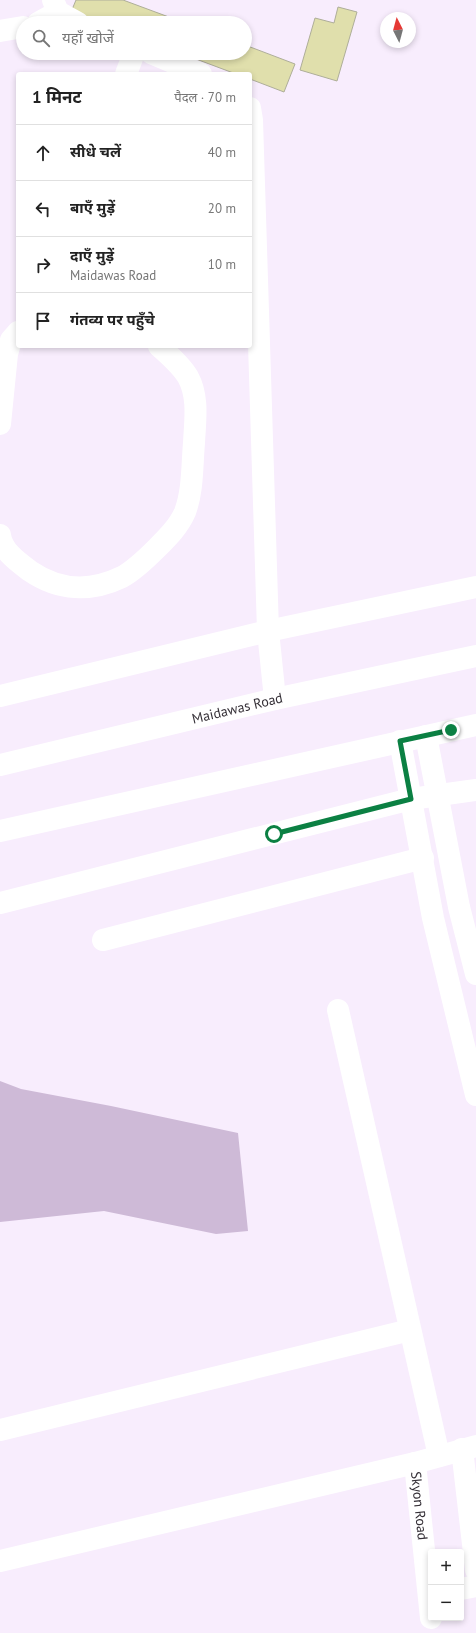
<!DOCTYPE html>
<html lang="hi">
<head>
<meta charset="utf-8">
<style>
	body { margin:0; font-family:"PT Sans","Noto Sans Devanagari",sans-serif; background:#f2f2f2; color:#222 }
	.controls { position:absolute; right:12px; bottom:12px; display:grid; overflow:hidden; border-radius:4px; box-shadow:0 2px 6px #0003 }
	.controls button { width:36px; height:36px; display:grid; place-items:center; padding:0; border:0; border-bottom:1px solid #e0e0e0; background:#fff; color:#222; font:20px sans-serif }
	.compass { position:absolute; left:380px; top:12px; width:36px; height:36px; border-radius:50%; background:#fff; box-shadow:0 2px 6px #0003; rotate:354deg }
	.stop { position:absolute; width:12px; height:12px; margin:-9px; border:3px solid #0b8043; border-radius:50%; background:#fff }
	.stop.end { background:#0b8043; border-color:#fff; box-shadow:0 1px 4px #0008 }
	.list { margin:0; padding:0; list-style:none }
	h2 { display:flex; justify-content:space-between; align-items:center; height:52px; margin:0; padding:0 16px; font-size:17px }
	h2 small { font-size:13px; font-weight:400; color:#767676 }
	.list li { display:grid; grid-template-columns:26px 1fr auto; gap:12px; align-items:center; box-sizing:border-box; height:56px; padding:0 16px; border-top:1px solid #e0e0e0 }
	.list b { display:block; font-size:15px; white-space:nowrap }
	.list p { margin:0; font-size:13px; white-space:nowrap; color:#767676 }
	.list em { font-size:13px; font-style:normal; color:#767676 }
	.icon { flex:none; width:22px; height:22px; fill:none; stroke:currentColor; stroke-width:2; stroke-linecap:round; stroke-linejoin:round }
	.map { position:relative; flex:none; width:476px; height:1633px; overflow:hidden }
	.search { position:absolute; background:#fff; box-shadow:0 2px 6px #0003; left:16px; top:16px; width:236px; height:44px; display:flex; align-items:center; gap:10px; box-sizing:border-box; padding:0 14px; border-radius:22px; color:#767676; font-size:15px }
	.panel { position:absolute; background:#fff; box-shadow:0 2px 6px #0003; left:16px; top:72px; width:236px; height:276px; border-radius:4px }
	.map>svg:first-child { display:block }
	.green { fill:#cebad7 }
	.building { fill:#e0dfac; stroke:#aeae99 }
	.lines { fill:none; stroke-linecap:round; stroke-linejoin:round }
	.minor { stroke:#fff; stroke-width:22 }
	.route { stroke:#0b8043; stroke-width:5 }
	.labels { text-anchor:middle; stroke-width:3.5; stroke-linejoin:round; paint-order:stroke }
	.street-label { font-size:14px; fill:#342f36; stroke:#f8edfd }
</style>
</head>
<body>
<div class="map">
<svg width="476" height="1633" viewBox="0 0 476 1633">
	<rect width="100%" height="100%" fill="#f8edfd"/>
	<path class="green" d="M0,1081L21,1089L111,1106L238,1133L248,1231L216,1234L104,1211L0,1222Z"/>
	<path class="building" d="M76,0H123L185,23H100L71,12Z
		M338,7L357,12L337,81L300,70L315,18L334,23Z
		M245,45L295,64L284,92L250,79V74H236L180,53H245Z"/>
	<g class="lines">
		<g class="minor">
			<path d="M53,0L58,12L78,23"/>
			<path d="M38,23L58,12"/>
			<path d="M0,31L23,27"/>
			<path d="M151,53L201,74"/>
			<path d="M126,74L134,53"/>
			<path d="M250,108L252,120L268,631L275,699"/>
			<path d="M0,424L7,354L11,340L18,332"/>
			<path d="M0,535C2,551 18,562 30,571C59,591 91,592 122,577C135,570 147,558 157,548C168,537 179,526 185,512C193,491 192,465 194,443C195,421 199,397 188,377C181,365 169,355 159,346"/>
			<path d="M0,696L268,631L476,587"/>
			<path d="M426,736L459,907L476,974"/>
			<path d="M400,741L433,918L476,1095"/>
			<path id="s1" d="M0,765L275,699L476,656"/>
			<path d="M0,831L476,725"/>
			<path d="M0,903L411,799L476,790"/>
			<path d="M103,940L423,858"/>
			<path d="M338,1010L439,1456"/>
			<path d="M0,1430L410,1330"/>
			<path d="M462,1449L476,1570"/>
			<path id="s2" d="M415,1463L431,1618"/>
			<path d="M0,1561L415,1463L476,1446"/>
			<path d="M461,1589L476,1586"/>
		</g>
	</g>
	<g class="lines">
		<path class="route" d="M274,834L411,799L400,741L451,730"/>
	</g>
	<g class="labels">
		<g class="street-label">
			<text dy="5" stroke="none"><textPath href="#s1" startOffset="244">Maidawas Road</textPath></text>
			<text dy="5" stroke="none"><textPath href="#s2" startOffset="43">Skyon Road</textPath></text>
		</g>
	</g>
</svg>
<div class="controls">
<button>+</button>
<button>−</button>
</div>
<svg class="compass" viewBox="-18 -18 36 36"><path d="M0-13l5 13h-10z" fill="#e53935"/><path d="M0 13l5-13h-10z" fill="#767676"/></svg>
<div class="stop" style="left:274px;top:834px"></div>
<div class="stop end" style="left:451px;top:730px"></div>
<div class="search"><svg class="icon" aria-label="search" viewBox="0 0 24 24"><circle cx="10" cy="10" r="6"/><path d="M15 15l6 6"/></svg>यहाँ खोजें</div>
<section class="panel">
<h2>1 मिनट<small>पैदल · 70 m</small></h2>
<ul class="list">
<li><svg class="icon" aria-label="ahead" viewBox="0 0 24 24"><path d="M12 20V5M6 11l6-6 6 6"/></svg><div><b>सीधे चलें</b></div><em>40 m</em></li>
<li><svg class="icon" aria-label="left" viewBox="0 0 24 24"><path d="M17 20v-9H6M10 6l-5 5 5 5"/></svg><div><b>बाएँ मुड़ें</b></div><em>20 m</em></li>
<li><svg class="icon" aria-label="right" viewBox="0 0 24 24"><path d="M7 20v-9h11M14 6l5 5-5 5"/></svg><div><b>दाएँ मुड़ें</b><p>Maidawas Road</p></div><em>10 m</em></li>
<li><svg class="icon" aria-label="arrive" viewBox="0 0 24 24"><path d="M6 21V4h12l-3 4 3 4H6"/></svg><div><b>गंतव्य पर पहुँचे</b></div></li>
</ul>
</section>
</div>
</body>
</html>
